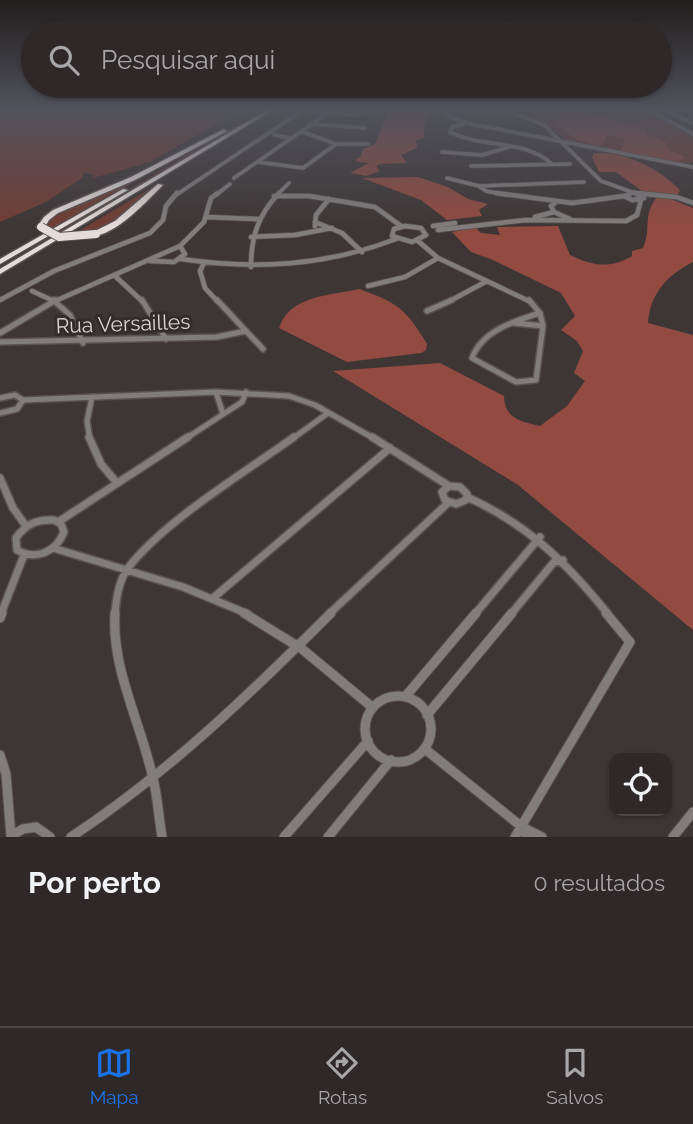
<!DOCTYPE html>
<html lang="pt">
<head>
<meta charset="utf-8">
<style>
	body { margin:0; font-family:Raleway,sans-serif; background:#363030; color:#f1f3f6 }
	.controls { position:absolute; right:21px; bottom:21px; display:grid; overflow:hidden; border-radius:14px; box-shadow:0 2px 5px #0004 }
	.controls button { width:63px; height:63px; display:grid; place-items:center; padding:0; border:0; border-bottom:2px solid #494445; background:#2e2828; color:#f1f3f6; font:35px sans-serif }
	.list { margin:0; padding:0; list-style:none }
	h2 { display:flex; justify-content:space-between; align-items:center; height:91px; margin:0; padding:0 28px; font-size:30px }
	h2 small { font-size:23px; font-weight:400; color:#a7a6a8 }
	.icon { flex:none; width:38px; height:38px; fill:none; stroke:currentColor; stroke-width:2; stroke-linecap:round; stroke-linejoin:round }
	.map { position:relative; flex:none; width:693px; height:837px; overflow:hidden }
	.search { position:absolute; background:#2e2828; box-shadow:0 2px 5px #0004; left:21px; right:21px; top:21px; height:77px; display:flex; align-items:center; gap:18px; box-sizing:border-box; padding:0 24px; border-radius:38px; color:#a7a6a8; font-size:26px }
	.sheet { height:189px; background:#2e2828 }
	nav { display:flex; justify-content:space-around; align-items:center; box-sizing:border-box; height:98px; border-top:2px solid #494445; background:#2e2828; font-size:19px; color:#a7a6a8 }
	nav a { display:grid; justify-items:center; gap:4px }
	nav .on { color:#1a73e8 }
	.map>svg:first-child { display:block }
	.green { fill:#713d35; fill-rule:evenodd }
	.forest { fill:#934b41 }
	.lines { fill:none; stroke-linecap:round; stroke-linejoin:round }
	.minor-far4-casing { stroke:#595251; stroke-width:5 }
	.minor-far3-casing { stroke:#595251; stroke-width:6 }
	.minor-far2-casing { stroke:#595251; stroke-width:8 }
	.minor-far1-casing { stroke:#595251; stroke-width:10 }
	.minor-casing { stroke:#595251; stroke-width:11 }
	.motorway-casing { stroke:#595251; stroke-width:3 }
	.minor-far4 { stroke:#807d7c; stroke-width:3.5 }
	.minor-far3 { stroke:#807d7c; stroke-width:4.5 }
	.minor-far2 { stroke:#807d7c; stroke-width:5 }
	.minor-far1 { stroke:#807d7c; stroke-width:7 }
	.minor { stroke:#807d7c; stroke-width:9 }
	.motorway { fill:#e5dcda; fill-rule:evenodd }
	.motorway-bridge-casing { stroke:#595251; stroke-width:10; stroke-linecap:butt }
	.motorway-bridge { stroke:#e5dcda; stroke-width:8 }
	.labels { text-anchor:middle; stroke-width:6; stroke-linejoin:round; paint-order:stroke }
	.street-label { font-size:21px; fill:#d8d3d2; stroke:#332c2b }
</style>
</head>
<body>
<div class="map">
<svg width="693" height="837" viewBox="0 0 693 837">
	<rect width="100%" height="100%" fill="#3d3635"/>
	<path class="green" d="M220,110L227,118L150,162L93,178L94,175L84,172L82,178L46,202L0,222V111Z
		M262,110H267L61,235L55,234Z
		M507,110H645L693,136V163H672L570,142L547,126L512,115ZM560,111C598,111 632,128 666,142L667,150L673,151L666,160L645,155L625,143L624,138L608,135L603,140L567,132L556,120L562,117Z
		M141,178L50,232L46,227V222L62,211Z
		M161,182L114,222L100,230L72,235Z"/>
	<path class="forest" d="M440,110L425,118L424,138L416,140L417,148L401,155L407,163L380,164L376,166L380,171L366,176L350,173L369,163L354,161L360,157L363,149L375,144L387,115L381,111Z
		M560,111L589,113L644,127L647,131L645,133L666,142L668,150L684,156V159C676,164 631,155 620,151L625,143L623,138L608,135L602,145C585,146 564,134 555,120L562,117L558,112Z
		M594,153C625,151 658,168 680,190L678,195L642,191L616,172H599L592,157Z
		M418,177L448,187L468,199L488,204L479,210L482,216L447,220L421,200L362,178Z
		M656,198L671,199L693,208V262C667,275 650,294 648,323L693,335V630L518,485L333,371L440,363L504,396C505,419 520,421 540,426L567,406L585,381L574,373L583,351L577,341L561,330L575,316L561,293L493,260L471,252L452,232L476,228L481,233L500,235L497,227L558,226L570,255C592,266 611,269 632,256V251L643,248C652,228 642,218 656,198Z
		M359,289C397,302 406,309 427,344L426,350L421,353L347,362L279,328C290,295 329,296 359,289Z"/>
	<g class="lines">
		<g class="minor-far4-casing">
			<path id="minor-far4" d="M308,110L353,115L379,110
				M443,110L451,118L467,123L693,167
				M505,110L544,125L601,181L632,192
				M649,110L693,134
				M663,110L693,123
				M311,124L365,128
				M464,124L452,127L450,132C483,149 523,138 552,164
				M301,131L336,144H368
				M274,135L291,138
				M456,153L442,152L482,155L512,146
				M258,162L303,168L336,144
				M471,166L570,164
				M234,178L332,110
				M447,178L479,186L584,182
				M479,186L486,191L506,195
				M636,193L652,195
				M176,195L303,110
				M216,195L230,184
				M277,195L289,183
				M627,195L634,192L638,195"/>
		</g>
		<g class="minor-far3-casing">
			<path id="minor-far3" d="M496,193L572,203L624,196
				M632,193L624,196L632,200L644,198L635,193
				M636,193L676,197L693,203
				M274,196H309L375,207L401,226
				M555,203L551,206L554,212L570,219
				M206,217L257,219
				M535,217L554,212
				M315,222L342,233L362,252
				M315,226L316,215L329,199
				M405,226L421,228L426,235L412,242L392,236L394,229Z
				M433,226L455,223
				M438,230L526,220L626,221L637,215L641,200
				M251,237L295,235L332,228
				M418,241L438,258L531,302
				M181,259C256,270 325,266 396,239
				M150,261L174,262L185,254L180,246
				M204,263L200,271L205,288L218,302
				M251,267C251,237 258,215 279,193
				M114,275L143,302
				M368,286L405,277L438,258
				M32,291L56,302
				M0,300L54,271L150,233L163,220L166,206L177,193
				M53,302L180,246L204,222L211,198L218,193
				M448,302L487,281"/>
		</g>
		<g class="minor-far2-casing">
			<path id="minor-far2" d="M53,300L70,315L83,343
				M142,300L166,339
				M217,300L263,349
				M529,300L540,313
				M427,311L452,300
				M540,313L543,326L536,380L516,382L472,358C482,331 514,321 540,313Z
				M514,323L543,326
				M0,333L56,300
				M0,342L217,337L246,331
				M216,392L223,414
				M0,398L15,395L23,400L17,409L0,413
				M23,400L216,392L289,396L315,405L375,439
				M90,439L87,421L92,397
				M185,439L242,402L246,392
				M292,439L328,413"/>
		</g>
		<g class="minor-far1-casing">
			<path id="minor-far1" d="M89,437L101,464L117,483
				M372,437L449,486
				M0,478L13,508L26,526
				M449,486L460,487L467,494L466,500L456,504L445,500L442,492Z
				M467,497C527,524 567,563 608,614
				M54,520L61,524L64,532C56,552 36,561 17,550L16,538C26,524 37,519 54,520Z
				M58,522L188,437
				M53,548L183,587L248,614
				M213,598L390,448
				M1,614L24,555
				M115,614C116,600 119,580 128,568C164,521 244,473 294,437
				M329,614L449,502
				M475,614L540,537
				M511,614L554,562L563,560"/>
		</g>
		<g class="minor-casing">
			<path id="minor" d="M115,613C111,670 143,727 154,783C158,801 159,819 162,837
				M244,613L302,649L372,707
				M0,618L2,613
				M365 729a33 33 0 1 1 66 0a33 33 0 1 1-66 0Z
				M405,697L476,613
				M427,715L512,613
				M425,749L522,827L542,837
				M0,755L6,774L11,837
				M522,827L527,837
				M11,836L23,829L36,827L50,837
				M71,837C168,773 249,695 331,613
				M284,837L368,741
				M328,837L391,760
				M515,837L630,642L606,613
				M673,837L693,812"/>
		</g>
		<g class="motorway-casing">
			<path id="motorway" d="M267,110H273L0,274V269Z
				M224,129L227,131L226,132L135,180L58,213L49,220L44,229L37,227L44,217L53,210L131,177Z
				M158,184L163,185C147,201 116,235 93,236V232L115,221Z
				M123,189L128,190L0,264V259Z"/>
		</g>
		<use href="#minor-far4" class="minor-far4"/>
		<use href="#minor-far3" class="minor-far3"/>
		<use href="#minor-far2" class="minor-far2"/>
		<use href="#minor-far1" class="minor-far1"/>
		<use href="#minor" class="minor"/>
		<use href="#motorway" class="motorway"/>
		<g class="motorway-bridge-casing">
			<path id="motorway-bridge" d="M41,227L59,237L96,234"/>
		</g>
		<use href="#motorway-bridge" class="motorway-bridge"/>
	</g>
	<linearGradient id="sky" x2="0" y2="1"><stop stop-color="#221e1d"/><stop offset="0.48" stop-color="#51525c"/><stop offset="1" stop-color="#51525c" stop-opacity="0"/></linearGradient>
	<rect width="693" height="227" fill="url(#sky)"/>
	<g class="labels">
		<g class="street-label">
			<text transform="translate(123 324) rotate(-2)" y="7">Rua Versailles</text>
		</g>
	</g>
</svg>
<div class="controls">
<button><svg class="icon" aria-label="locate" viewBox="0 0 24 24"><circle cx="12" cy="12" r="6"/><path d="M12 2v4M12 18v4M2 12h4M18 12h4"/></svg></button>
</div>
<div class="search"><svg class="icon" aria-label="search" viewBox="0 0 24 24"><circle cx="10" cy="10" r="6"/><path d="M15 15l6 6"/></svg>Pesquisar aqui</div>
</div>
<section class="sheet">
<h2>Por perto<small>0 resultados</small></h2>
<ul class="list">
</ul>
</section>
<nav>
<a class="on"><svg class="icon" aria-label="map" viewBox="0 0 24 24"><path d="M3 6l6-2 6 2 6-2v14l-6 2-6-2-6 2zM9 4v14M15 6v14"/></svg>Mapa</a>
<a><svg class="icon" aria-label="directions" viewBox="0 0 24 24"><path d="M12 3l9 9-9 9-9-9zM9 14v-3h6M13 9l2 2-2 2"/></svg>Rotas</a>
<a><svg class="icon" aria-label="saved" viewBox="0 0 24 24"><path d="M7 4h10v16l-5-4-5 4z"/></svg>Salvos</a>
</nav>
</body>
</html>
